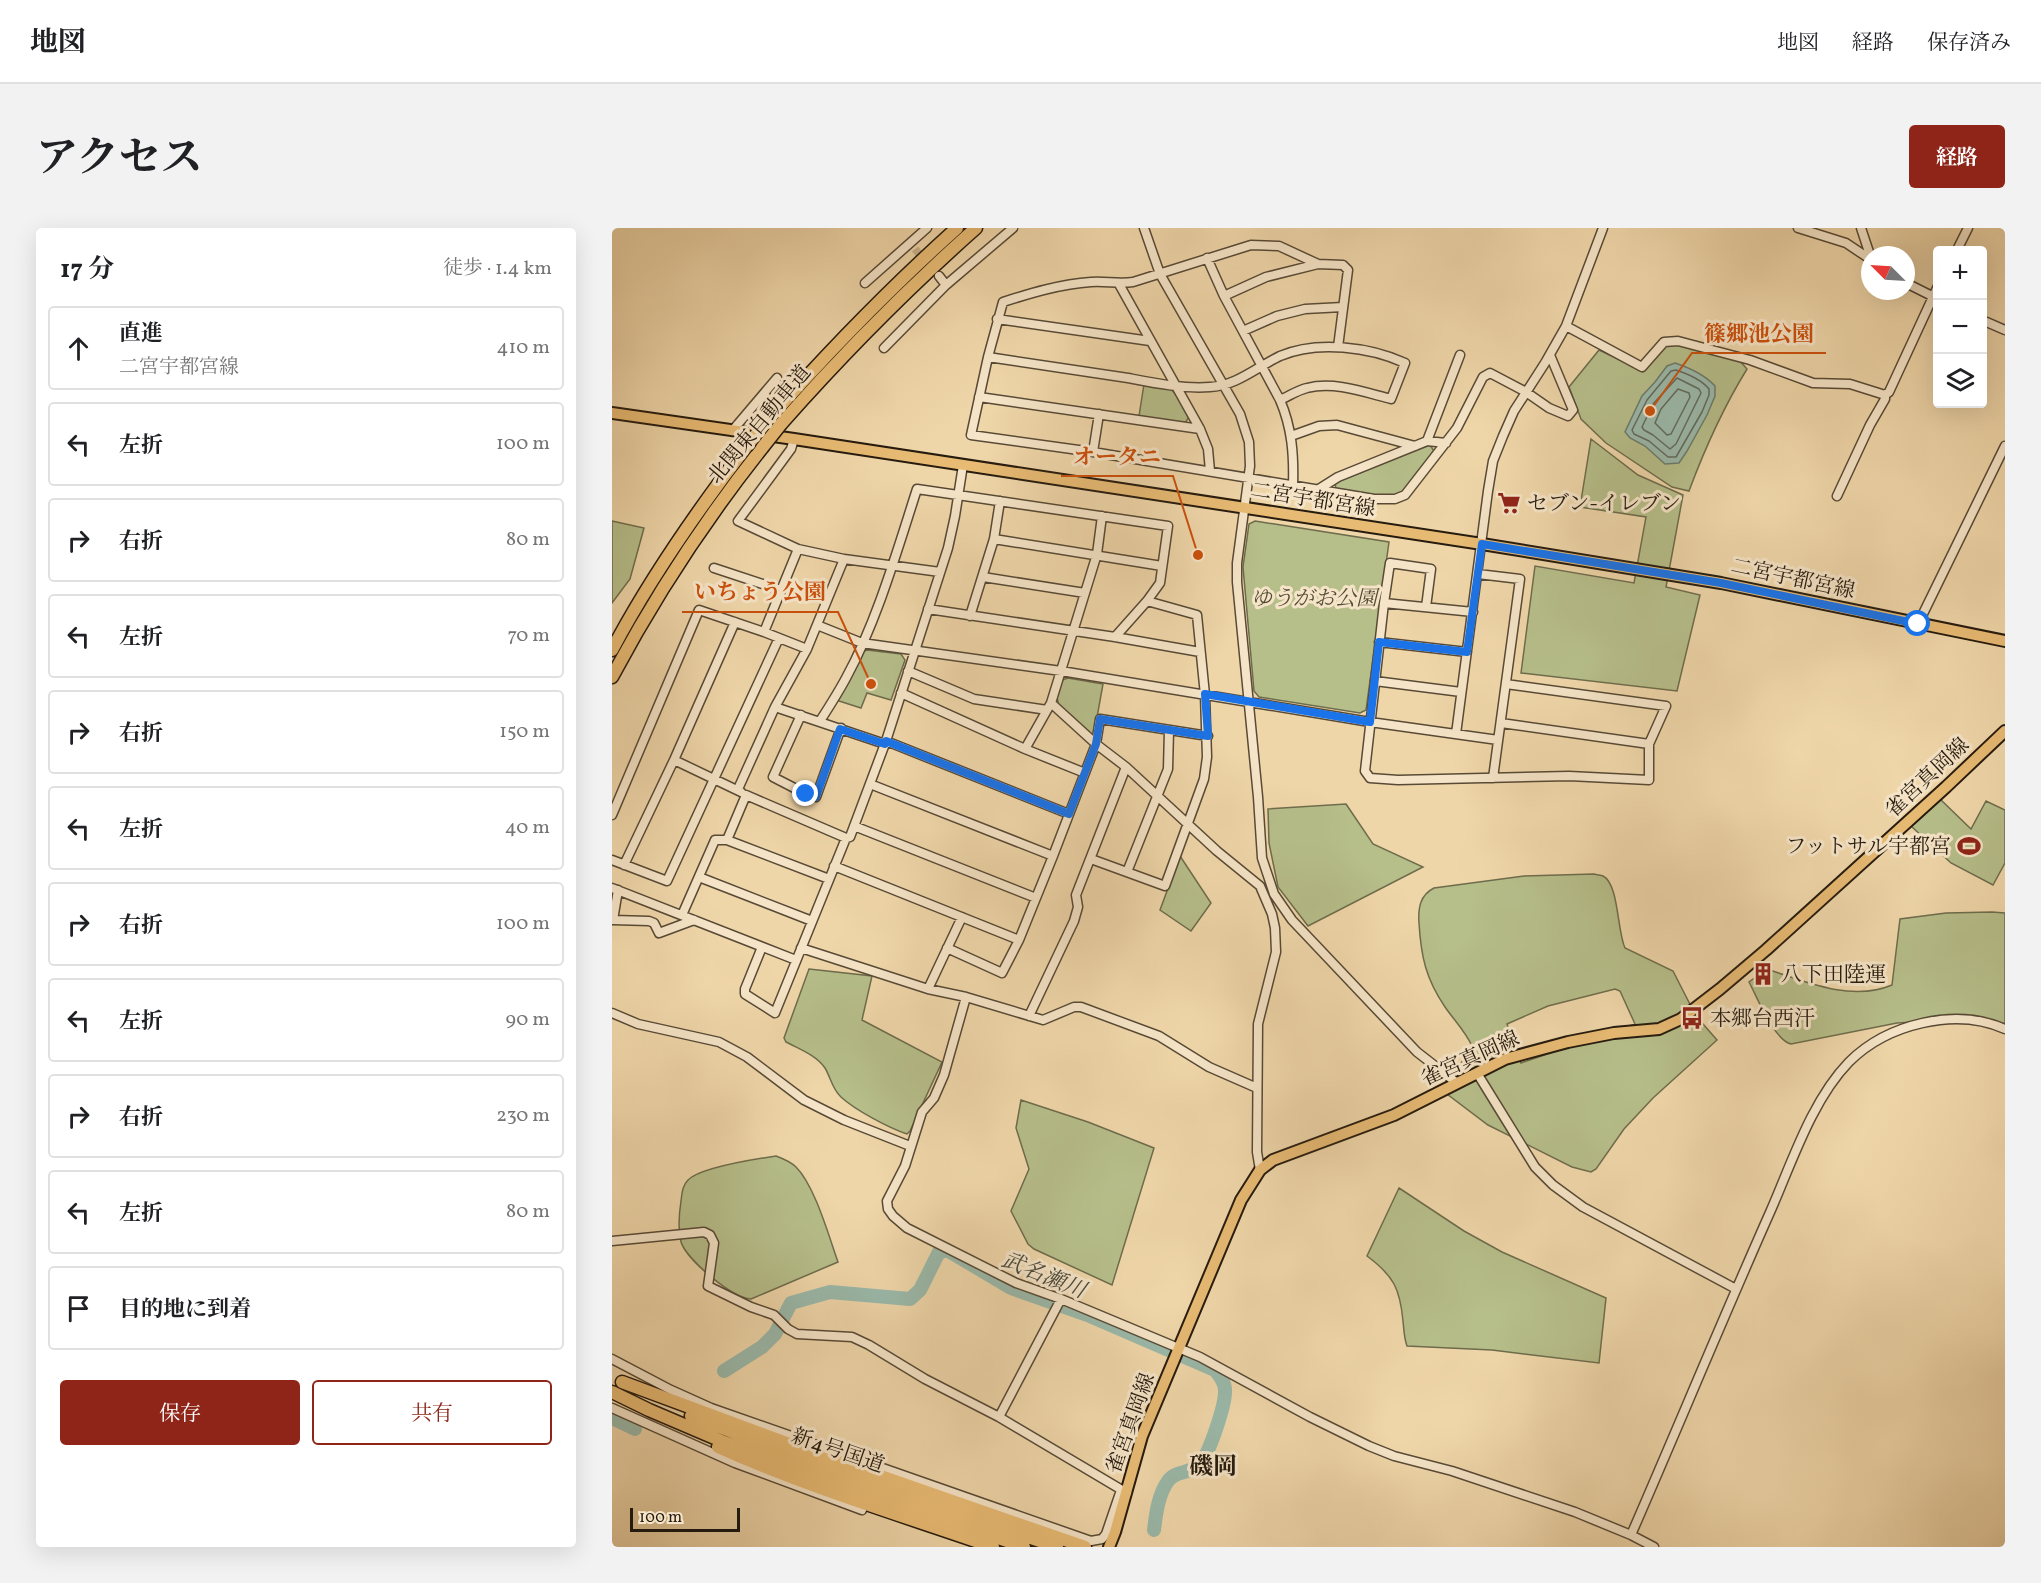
<!DOCTYPE html>
<html lang="ja">
<head>
<meta charset="utf-8">
<style>
	body { margin:0; font-family:Vollkorn,"Noto Serif JP",serif; background:#f2f2f2; color:#202124 }
	.controls { position:absolute; right:18px; top:18px; display:grid; overflow:hidden; border-radius:6px; box-shadow:0 6px 24px #0002 }
	.controls button { width:54px; height:54px; display:grid; place-items:center; padding:0; border:0; border-bottom:2px solid #e0e0e0; background:#fff; color:#202124; font:30px sans-serif }
	.compass { position:absolute; left:1249px; top:18px; width:54px; height:54px; border-radius:50%; background:#fff; box-shadow:0 6px 24px #0002; rotate:294deg }
	.scale { position:absolute; left:18px; bottom:15px; width:110px; box-sizing:border-box; padding-left:6px; border:3px solid #261b0f; border-top:0; font-size:16px; line-height:21px; white-space:nowrap; color:#261b0f; -webkit-text-stroke:4px #f5e4c7; paint-order:stroke }
	.stop { position:absolute; width:18px; height:18px; margin:-14px; border:4px solid #1a73e8; border-radius:50%; background:#fff }
	.stop.end { background:#1a73e8; border-color:#fff; box-shadow:0 2px 6px #0008 }
	.list { margin:0; padding:0; list-style:none }
	h2 { display:flex; justify-content:space-between; align-items:center; height:78px; margin:0; padding:0 24px; font-size:26px }
	h2 small { font-size:20px; font-weight:400; color:#757577 }
	.list li { display:grid; grid-template-columns:39px 1fr auto; gap:18px; align-items:center; box-sizing:border-box; height:84px; margin:0 12px 12px; padding:0 12px; border:2px solid #e0e0e0; border-radius:6px }
	.list b { display:block; font-size:22px; white-space:nowrap }
	.list p { margin:0; font-size:20px; white-space:nowrap; color:#757577 }
	.list em { font-size:20px; font-style:normal; color:#757577 }
	.actions { display:flex; gap:12px; padding:18px 24px }
	.actions a { flex:1; padding:14px 0; border:2px solid #8f2418; border-radius:6px; text-align:center; font-size:21px; color:#8f2418 }
	.actions .main { background:#8f2418; color:#fff }
	.icon { flex:none; width:33px; height:33px; fill:none; stroke:currentColor; stroke-width:2; stroke-linecap:round; stroke-linejoin:round }
	.map { position:relative; flex:none; width:1393px; height:1319px; overflow:hidden; border-radius:6px }
	header { display:flex; align-items:center; gap:36px; box-sizing:border-box; height:84px; padding:0 30px; background:#fff; border-bottom:2px solid #e0e0e0 }
	header strong { font-size:28px }
	nav { display:flex; gap:33px; margin-inline-start:auto; font-size:21px }
	.intro { display:flex; align-items:center; justify-content:space-between; box-sizing:border-box; height:144px; padding:0 36px }
	h1 { margin:0; font-size:42px }
	.button { padding:15px 27px; border-radius:6px; background:#8f2418; color:#fff; font-size:21px; font-weight:700 }
	main { display:flex; gap:36px; padding:0 36px }
	aside { flex:1; background:#fff; border-radius:6px; box-shadow:0 6px 24px #0002 }
	.map>svg:first-child { display:block }
	.green { fill:#b6be8a; stroke:#6e6c4c; stroke-width:1.5; fill-rule:evenodd }
	.water { fill:#9ab9aa; stroke:#6c7a6c; stroke-width:1.5 }
	.lines { fill:none; stroke-linecap:round; stroke-linejoin:round }
	.shore { stroke:#606a5c; stroke-width:1.5 }
	.river { stroke:#9ab9aa; stroke-width:14 }
	.minor-tunnel { stroke:#c7b18a; stroke-width:8; stroke-dasharray:8 4; stroke-linecap:butt }
	.minor-casing { stroke:#584a36; stroke-width:11 }
	.major-casing { stroke:#261b0f; stroke-width:14 }
	.highway-casing { stroke:#261b0f; stroke-width:15 }
	.minor { stroke:#f5e4c7; stroke-width:8 }
	.major { stroke:#e8bb74; stroke-width:10 }
	.highway { stroke:#e8bb74; stroke-width:12 }
	.highway-bridge-casing { stroke:#261b0f; stroke-width:15; stroke-linecap:butt }
	.highway-bridge { stroke:#e8bb74; stroke-width:12 }
	.route { stroke:#1a73e8; stroke-width:8 }
	.labels { text-anchor:middle; stroke-width:6; stroke-linejoin:round; paint-order:stroke }
	.street-label { font-size:21px; fill:#261b0f; stroke:#f5e4c7 }
	.poi-label { font-size:21px; fill:#261b0f; stroke:#f5e4c7; text-anchor:start }
	.park-label { font-size:21px; font-style:italic; fill:#514c34; stroke:#f5e4c7 }
	.water-label { font-size:22px; font-style:italic; fill:#494a3e; stroke:#f5e4c7 }
	.quarter-label { font-size:24px; font-weight:bold; fill:#261b0f; stroke:#f5e4c7 }
	.leader { fill:none; stroke:#cb500c; stroke-width:2 }
	.callout-dot { fill:#cb500c; stroke:#f5e4c7; stroke-width:2 }
	.callout-label { font-size:22px; text-anchor:middle; font-weight:bold; fill:#cb500c; stroke:#f5e4c7; stroke-width:6; stroke-linejoin:round; paint-order:stroke }
</style>
</head>
<body>
<header>
<strong>地図</strong>
<nav><a>地図</a><a>経路</a><a>保存済み</a></nav>
</header>
<div class="intro"><h1>アクセス</h1><a class="button">経路</a></div>
<main>
<aside>
<h2>17 分<small>徒歩 · 1.4 km</small></h2>
<ul class="list">
<li><svg class="icon" aria-label="ahead" viewBox="0 0 24 24"><path d="M12 20V5M6 11l6-6 6 6"/></svg><div><b>直進</b><p>二宮宇都宮線</p></div><em>410 m</em></li>
<li><svg class="icon" aria-label="left" viewBox="0 0 24 24"><path d="M17 20v-9H6M10 6l-5 5 5 5"/></svg><div><b>左折</b></div><em>100 m</em></li>
<li><svg class="icon" aria-label="right" viewBox="0 0 24 24"><path d="M7 20v-9h11M14 6l5 5-5 5"/></svg><div><b>右折</b></div><em>80 m</em></li>
<li><svg class="icon" aria-label="left" viewBox="0 0 24 24"><path d="M17 20v-9H6M10 6l-5 5 5 5"/></svg><div><b>左折</b></div><em>70 m</em></li>
<li><svg class="icon" aria-label="right" viewBox="0 0 24 24"><path d="M7 20v-9h11M14 6l5 5-5 5"/></svg><div><b>右折</b></div><em>150 m</em></li>
<li><svg class="icon" aria-label="left" viewBox="0 0 24 24"><path d="M17 20v-9H6M10 6l-5 5 5 5"/></svg><div><b>左折</b></div><em>40 m</em></li>
<li><svg class="icon" aria-label="right" viewBox="0 0 24 24"><path d="M7 20v-9h11M14 6l5 5-5 5"/></svg><div><b>右折</b></div><em>100 m</em></li>
<li><svg class="icon" aria-label="left" viewBox="0 0 24 24"><path d="M17 20v-9H6M10 6l-5 5 5 5"/></svg><div><b>左折</b></div><em>90 m</em></li>
<li><svg class="icon" aria-label="right" viewBox="0 0 24 24"><path d="M7 20v-9h11M14 6l5 5-5 5"/></svg><div><b>右折</b></div><em>230 m</em></li>
<li><svg class="icon" aria-label="left" viewBox="0 0 24 24"><path d="M17 20v-9H6M10 6l-5 5 5 5"/></svg><div><b>左折</b></div><em>80 m</em></li>
<li><svg class="icon" aria-label="arrive" viewBox="0 0 24 24"><path d="M6 21V4h12l-3 4 3 4H6"/></svg><div><b>目的地に到着</b></div></li>
</ul>
<div class="actions"><a class="main">保存</a><a>共有</a></div>
</aside>
<div class="map">
<svg width="1393" height="1319" viewBox="0 0 1393 1319">
	<rect width="100%" height="100%" fill="#efd6a9"/>
	<filter id="stains"><feTurbulence type="fractalNoise" baseFrequency=".00333" numOctaves="4"/><feColorMatrix values="0 0 0 0 .2 0 0 0 0 .09 0 0 0 0 .02 0 0 0 .5 -.17"/></filter>
	<radialGradient id="worn" r=".72"><stop offset=".6" stop-color="#630" stop-opacity="0"/><stop offset="1" stop-color="#630" stop-opacity=".3"/></radialGradient>
	<path class="green" d="M1066,116L1098,126L1127,132L1135,141C1111,180 1093,220 1077,263L1060,259L994,215L969,191L957,159L987,122L1032,143L1054,117Z
		M532,156C566,160 560,160 577,189L573,195L527,188Z
		M979,211L1026,247L1071,267L1054,359L1088,367L1065,463L909,445L923,338L1022,355L1034,289L968,279Z
		M818,217L822,223C813,235 798,260 785,267C773,273 738,263 724,261L723,255Z
		M0,293L32,300L18,351L0,375Z
		M643,293L777,314L754,482L748,485L647,469L642,463L631,339L637,296Z
		M255,422L289,426L293,432L279,472L255,465L249,480L224,472L250,424Z
		M456,450L491,456L482,506L479,507L447,479L445,469L450,452Z
		M1328,571L1359,601L1374,573L1393,582V635L1381,657L1339,635L1299,598Z
		M734,576L761,616L811,639L696,698L666,659L657,615L656,581Z
		M568,628L599,675L579,703L548,682Z
		M982,646C985,647 989,647 991,648C1007,656 1005,703 1013,720L1061,743L1084,788L1105,812L1041,870L1012,901L984,941L979,944L960,939L876,897L835,866L833,861L860,818C853,803 842,792 833,779C814,751 809,729 807,695C806,680 808,667 822,660L912,648ZM1003,761L1008,763L1023,796L909,835L895,796L936,778Z
		M1380,684L1393,685V797L1337,792L1285,795L1179,816C1162,812 1145,769 1137,754L1155,741C1193,754 1240,774 1280,757L1288,691L1334,685Z
		M197,741L260,748L250,792L330,834L298,903L295,906C277,900 243,882 229,869C220,861 219,850 213,840C204,827 187,821 174,814L172,810Z
		M409,872L476,894L542,920L500,1057L422,1021L416,1016L399,983L417,941L404,900Z
		M164,928C172,931 179,934 184,939C203,958 217,1009 226,1034L139,1071C120,1070 75,1032 69,1014C66,1002 67,986 69,973C70,966 70,958 76,952C89,939 144,931 164,928Z
		M787,960L852,1003L890,1024L994,1070L987,1135L880,1122L795,1118C792,1110 792,1102 791,1093C788,1061 782,1048 755,1028Z"/>
	<path class="water" d="M1063,135C1078,140 1092,146 1103,158V168L1095,187L1075,223L1067,235L1053,236L1033,218L1018,210L1013,204L1030,168L1043,154L1055,138Z"/>
	<g class="lines">
		<path class="shore" d="M1064,142C1076,146 1089,151 1097,161V167L1090,184L1064,229H1056L1037,213L1022,206L1020,202L1035,172L1059,143Z
			M1065,150L1087,161L1089,165L1064,216L1058,221L1041,207L1032,202L1030,199L1041,176Z
			M1066,161L1077,165L1078,169L1059,206L1055,207L1043,195L1049,181Z"/>
		<path class="river" d="M112,1143L150,1119L163,1106L179,1075L218,1064L298,1071L308,1062L327,1024L335,1022L399,1060L478,1088L603,1142C608,1148 613,1154 613,1162C614,1176 597,1226 588,1236C579,1246 563,1242 556,1253C546,1267 544,1286 542,1302
			M0,1190L23,1201"/>
		<path class="minor-tunnel" d="M303,21L315,35"/>
		<g class="minor-casing">
			<path id="minor" d="M532,0L548,46L628,186L637,214L638,238L625,335V354L646,569L650,630L662,666L680,692L805,824L845,855
				M1186,0L1234,15L1258,31
				M1249,0L1258,27
				M1345,22L1356,0
				M595,30L612,68L668,172C680,200 682,227 681,258
				M706,36L667,18L639,17L521,54C507,56 493,53 479,54C449,56 419,65 391,74L376,129L359,207L481,224L762,271H783L793,267L845,200L871,149L878,145L914,164L937,180L956,188L961,182L938,127
				M327,48L334,57
				M253,55L315,0
				M1294,55L1326,71
				M507,56L588,201L596,221L598,243
				M612,68L654,49L706,36L731,37L736,42L726,119
				M385,91L538,113
				M1370,92L1393,102
				M954,98L1030,139L1052,114L1066,113L1138,132L1201,155L1238,156L1273,167
				M631,103L665,88L693,81L731,79
				M272,120L334,57L401,0
				M376,129C422,136 469,143 516,150C542,155 571,161 598,159C624,158 645,139 668,128C705,112 758,119 793,135L779,171C752,164 722,153 695,160C686,162 677,168 668,172
				M367,169L588,201
				M120,203L165,150
				M679,208L707,198L725,197L803,218
				M182,211L179,221L126,293L186,321L232,331L328,344
				M815,213L848,127
				M481,224L487,186
				M707,261L726,249L815,213L834,215
				M1225,268L1258,197L1273,171V167L1277,164L1326,58
				M382,311L550,338
				M102,340L169,362
				M866,346L908,351L881,550
				M371,349L473,365
				M772,375L778,335L819,341L814,379
				M316,381L503,409L588,424
				M861,384L772,375L753,543L758,550L786,552L957,548L1037,552V516L1054,478L894,456
				M358,388L382,311L388,273
				M1306,396L1393,218
				M205,397L250,415L449,443L758,494L886,512
				M152,404L186,321
				M767,414L855,424
				M296,443L362,471L435,482
				M763,453L849,464
				M289,465L413,521L473,545
				M439,475L484,516L514,539L605,623L648,658L660,686L663,700L664,724L646,796L645,924L648,942
				M163,479L273,516
				M189,487L161,549L194,566L204,569L229,500
				M208,493C217,479 226,465 234,450C265,393 285,323 305,261L556,298L548,355L535,373L503,409
				M889,495L1037,516
				M844,506L876,263L881,233L891,208L902,183L933,135L954,98L991,0
				M274,513L457,586
				M413,521L439,475L485,326L490,288
				M62,532L129,564
				M258,556L441,628
				M126,561L163,479L195,421L232,331
				M0,587L87,382L152,404L195,421
				M242,598L424,670
				M115,612L217,651
				M479,631L553,658L592,551L595,529L593,467L585,387L535,373
				M0,632L55,653L167,410
				M12,637L62,532L123,394
				M222,638L407,712L441,628L484,516L488,491L596,508
				M515,644L556,541L557,502
				M87,649L200,693
				M0,660L184,732
				M6,662L1,692L37,693L42,695L47,705L82,692
				M70,687L103,612H115L134,567L234,610L238,609L274,513L336,320L343,288L351,237
				M150,719L133,761V766L163,785L234,610
				M189,720L316,761L354,769L431,792L462,779H469L547,808L597,839L645,860
				M335,720L390,745L407,712
				M316,761L350,689
				M354,769L332,847L322,870L310,884L293,938L275,973L276,981L281,988L295,1000L404,1055L449,1071L588,1129L698,1189L757,1218L782,1228L840,1243L963,1284L1019,1307L1042,1319
				M0,785L26,796L107,814L135,829L192,872L232,892L298,918
				M417,788L462,693L466,679L464,667L514,539
				M865,845L923,939L941,957L971,979L1124,1061
				M0,1013L92,1004L98,1007L102,1015L96,1058L139,1079L162,1087L176,1101L185,1106L240,1109L257,1117L313,1151L387,1189L515,1265
				M0,1131L59,1162L99,1180L479,1313L490,1311L494,1306L509,1262
				M0,1180L123,1235L250,1282
				M387,1189L449,1071
				M1019,1307C1066,1199 1111,1090 1159,982C1180,934 1200,872 1237,834C1275,796 1343,779 1393,801"/>
		</g>
		<g class="major-casing">
			<path id="major" d="M0,185L182,211L870,316L1109,355L1393,413
				M497,1319L503,1304L530,1208L629,972L648,942L661,932L782,887L893,831L956,814L1002,805L1047,801L1069,791L1108,761L1154,722L1334,559L1393,503"/>
		</g>
		<g class="highway-casing">
			<path id="highway" d="M155,193C215,125 277,61 345,0
				M169,196C230,127 294,62 364,0
				M0,422C38,350 85,283 134,219
				M0,449C43,368 93,292 150,220
				M10,1154L188,1220L473,1319
				M0,1164L37,1182L112,1214L412,1319
				M79,1188L185,1229L445,1319
				M106,1219C195,1259 289,1287 381,1319"/>
		</g>
		<use href="#minor" class="minor"/>
		<use href="#major" class="major"/>
		<use href="#highway" class="highway"/>
		<g class="highway-bridge-casing">
			<path id="highway-bridge" d="M134,219L155,193
				M150,220L169,196"/>
		</g>
		<use href="#highway-bridge" class="highway-bridge"/>
	</g>
	<g class="lines">
		<path class="route" d="M194,566L204,569L228,501L273,516L274,513L457,586L484,516L488,491L596,508L593,466L758,494L767,414L855,424L870,316L1109,355L1306,396"/>
	</g>
	<defs>
		<g id="supermarket-bare" transform="scale(1.8)"><path d="M-6-5.5h2.5l.6 2H6L4.5 2H-2.5L-4.4-4H-6ZM-1.5 3.2a1.3 1.3 0 1 0 .1 0ZM3 3.2a1.3 1.3 0 1 0 .1 0Z" fill="#8f2418" stroke="#f5e4c7" stroke-width="2.5" paint-order="stroke"/></g>
		<g id="stadium-bare" transform="scale(1.8)"><path d="M0-5a6.5 5 0 1 0 0 10a6.5 5 0 1 0 0-10ZM-3.5-1.8h7v3.6h-7Z" fill="#8f2418" stroke="#f5e4c7" stroke-width="2.5" paint-order="stroke"/></g>
		<g id="building-bare" transform="scale(1.8)"><path d="M-4-6H4V6H1V3H-1V6H-4ZM-2.5-4.3h1.7v1.8h-1.7ZM.8-4.3h1.7v1.8H.8ZM-2.5-1h1.7V.8h-1.7ZM.8-1h1.7V.8H.8Z" fill="#8f2418" stroke="#f5e4c7" stroke-width="2.5" paint-order="stroke"/></g>
		<g id="bus-bare" transform="scale(1.8)"><path d="M-5-6H5V4H4V6H2V4H-2V6H-4V4H-5ZM-3.5-4V0h7V-4ZM-3.5 1.2v1.5H-2V1.2ZM2 1.2v1.5H3.5V1.2Z" fill="#8f2418" stroke="#f5e4c7" stroke-width="2.5" paint-order="stroke"/></g>
	</defs>
	<g fill-rule="evenodd">
		<use href="#supermarket-bare" x="897" y="275"/>
		<use href="#stadium-bare" x="1357" y="618"/>
		<use href="#building-bare" x="1151" y="746"/>
		<use href="#bus-bare" x="1080" y="790"/>
	</g>
	<g class="labels">
		<g class="street-label">
			<text transform="translate(147 196) rotate(-50)" y="7">北関東自動車道</text>
			<text transform="translate(701 271) rotate(9)" y="7">二宮宇都宮線</text>
			<text transform="translate(1181 350) rotate(12)" y="7">二宮宇都宮線</text>
			<text transform="translate(1315 549) rotate(-43)" y="7">雀宮真岡線</text>
			<text transform="translate(858 830) rotate(-24)" y="7">雀宮真岡線</text>
			<text transform="translate(518 1195) rotate(-70)" y="7">雀宮真岡線</text>
			<text transform="translate(226 1222) rotate(19)" y="7">新4号国道</text>
		</g>
		<g class="poi-label">
			<text x="915" y="282">セブン-イレブン</text>
			<text x="1339" y="625" text-anchor="end">フットサル宇都宮</text>
			<text x="1169" y="753">八下田陸運</text>
			<text x="1098" y="797">本郷台西汗</text>
		</g>
		<g class="park-label">
			<text x="702" y="377">ゆうがお公園</text>
		</g>
		<g class="water-label">
			<text transform="translate(432 1046) rotate(22)" y="8">武名瀬川</text>
		</g>
		<g class="quarter-label">
			<text x="601" y="1246">磯岡</text>
		</g>
	</g>
	<path class="leader" d="M1038 183L1080 125H1214M586 327L561 248H449M259 456L226 384H70"/>
	<g class="callout-dot">
		<circle cx="1038" cy="183" r="6"/>
		<circle cx="586" cy="327" r="6"/>
		<circle cx="259" cy="456" r="6"/>
	</g>
	<g class="callout-label">
		<text x="1147" y="113">篠郷池公園</text>
		<text x="505" y="236">オータニ</text>
		<text x="148" y="371">いちょう公園</text>
	</g>
	<rect width="100%" height="100%" filter="url(#stains)"/>
	<rect width="100%" height="100%" fill="url(#worn)"/>
</svg>
<div class="controls">
<button>+</button>
<button>−</button>
<button><svg class="icon" aria-label="layers" viewBox="0 0 24 24"><path d="M12 4l9 5-9 5-9-5zM3 14l9 5 9-5"/></svg></button>
</div>
<svg class="compass" viewBox="-18 -18 36 36"><path d="M0-13l5 13h-10z" fill="#e53935"/><path d="M0 13l5-13h-10z" fill="#757577"/></svg>
<div class="scale">100 m</div>
<div class="stop" style="left:1306px;top:396px"></div>
<div class="stop end" style="left:194px;top:566px"></div>
</div>
</main>
</body>
</html>
